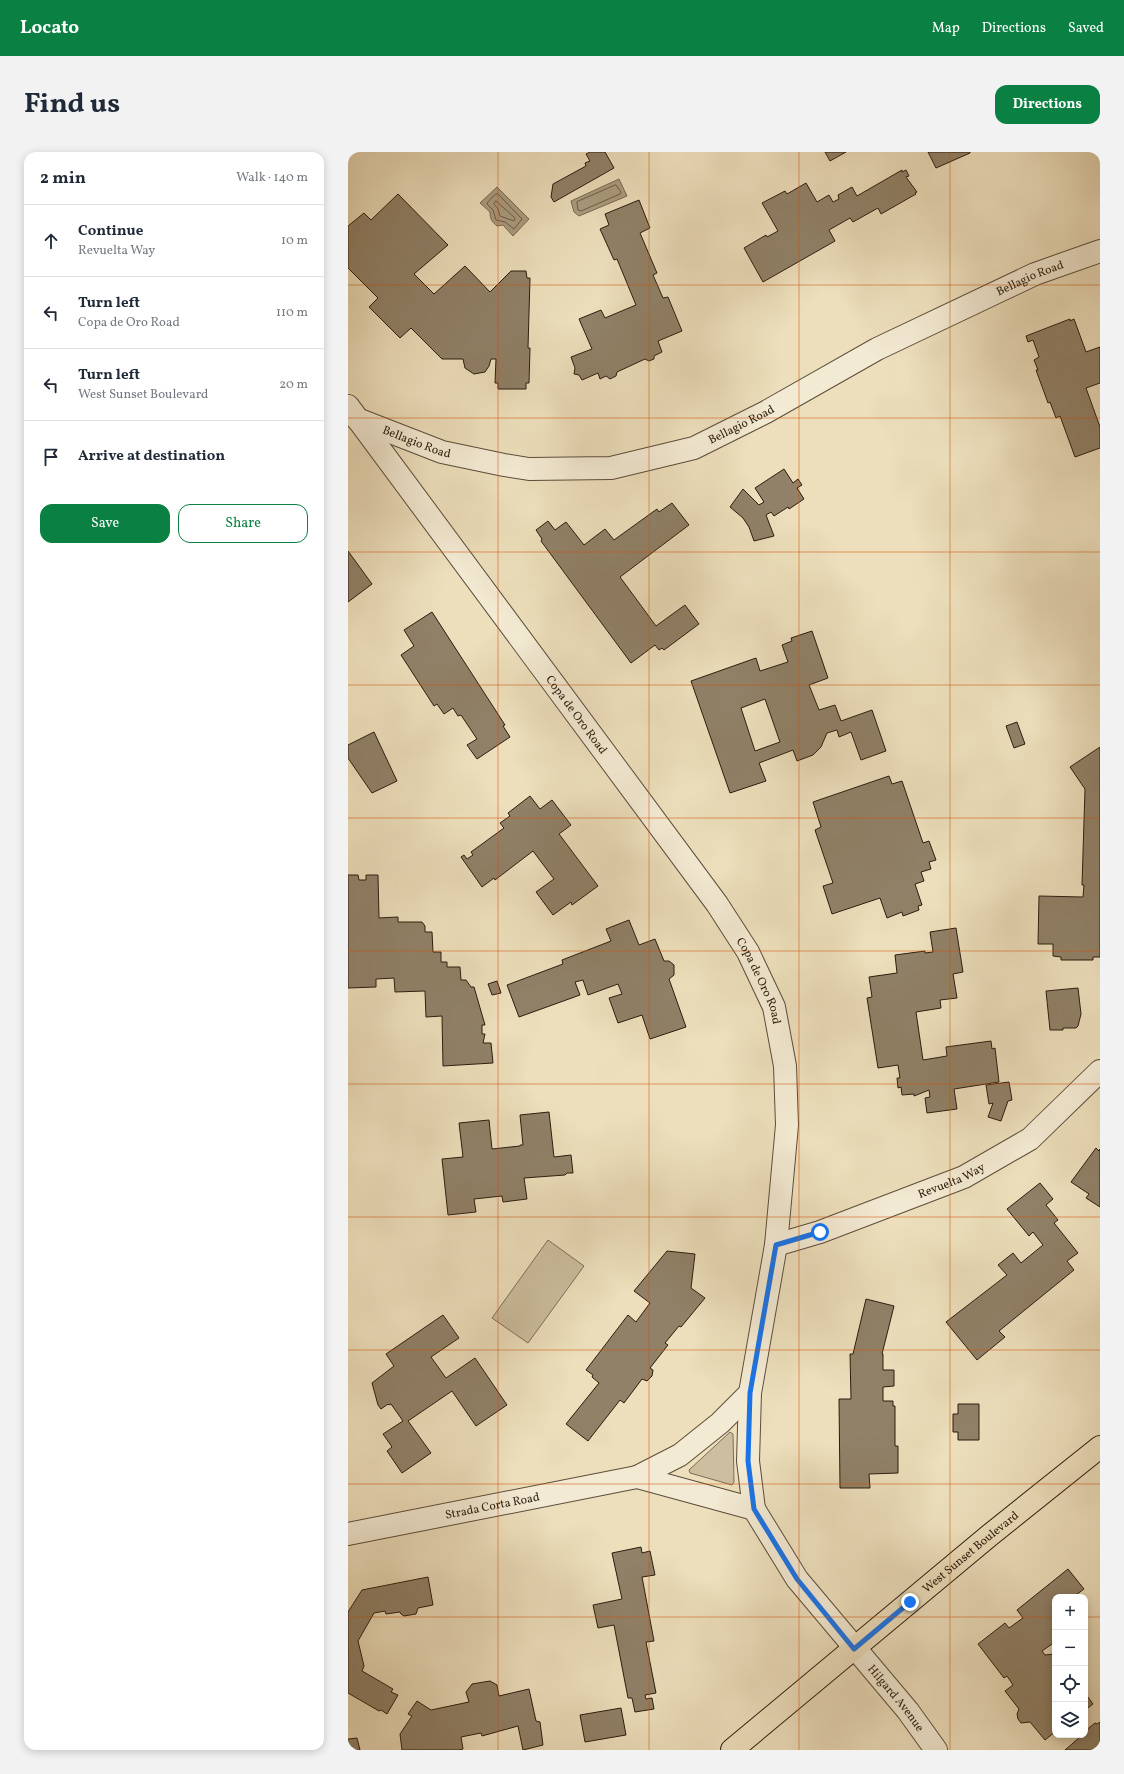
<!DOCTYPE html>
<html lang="en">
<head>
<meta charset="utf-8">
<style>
	body { margin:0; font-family:Vollkorn,serif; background:#f2f2f3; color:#1f2937 }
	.controls { position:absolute; right:12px; bottom:12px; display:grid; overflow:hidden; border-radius:8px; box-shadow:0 2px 10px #0003 }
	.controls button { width:36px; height:36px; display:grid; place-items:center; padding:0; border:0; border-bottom:1px solid #e0e1e3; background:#fff; color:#1f2937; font:20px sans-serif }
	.stop { position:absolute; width:12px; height:12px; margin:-9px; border:3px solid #1a73e8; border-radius:50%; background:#fff }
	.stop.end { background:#1a73e8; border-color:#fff; box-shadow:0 1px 4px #0008 }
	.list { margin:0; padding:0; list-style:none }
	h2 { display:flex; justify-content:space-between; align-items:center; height:52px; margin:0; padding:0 16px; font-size:17px }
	h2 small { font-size:13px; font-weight:400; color:#747a83 }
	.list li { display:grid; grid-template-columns:26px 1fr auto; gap:12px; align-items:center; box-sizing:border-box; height:72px; padding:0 16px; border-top:1px solid #e0e1e3 }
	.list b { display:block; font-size:15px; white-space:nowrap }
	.list p { margin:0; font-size:13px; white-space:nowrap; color:#747a83 }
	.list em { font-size:13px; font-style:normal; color:#747a83 }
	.actions { display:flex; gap:8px; padding:12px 16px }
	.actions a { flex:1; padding:9px 0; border:1px solid #0b8043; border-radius:12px; text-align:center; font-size:14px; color:#0b8043 }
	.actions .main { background:#0b8043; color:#fff }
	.icon { flex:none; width:22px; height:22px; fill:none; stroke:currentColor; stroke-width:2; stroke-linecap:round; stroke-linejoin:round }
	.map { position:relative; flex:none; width:752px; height:1598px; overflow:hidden; border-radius:12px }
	header { display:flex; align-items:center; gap:24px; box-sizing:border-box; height:56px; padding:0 20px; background:#0b8043; color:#fff }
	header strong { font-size:19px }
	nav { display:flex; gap:22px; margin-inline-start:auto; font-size:14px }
	.intro { display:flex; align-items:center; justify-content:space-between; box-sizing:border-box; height:96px; padding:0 24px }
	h1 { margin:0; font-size:28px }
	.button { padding:10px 18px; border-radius:12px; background:#0b8043; color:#fff; font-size:14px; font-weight:700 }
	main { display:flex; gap:24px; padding:0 24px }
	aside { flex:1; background:#fff; border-radius:12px; box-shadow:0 2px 10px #0003 }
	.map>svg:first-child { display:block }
	.green { fill:#ccbe9e; stroke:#7c6d56 }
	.water { fill:#ab9d81; stroke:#786953 }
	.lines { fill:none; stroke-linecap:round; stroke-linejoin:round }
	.shore { stroke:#6b5c48; stroke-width:1 }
	.building { fill:#908168; stroke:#2b1c0e; fill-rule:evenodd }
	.minor-casing { stroke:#5c4d3a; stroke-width:24 }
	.major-casing { stroke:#2b1c0e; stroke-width:24 }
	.minor { stroke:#f3ead3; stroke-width:22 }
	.major { stroke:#eddfbc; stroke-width:22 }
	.route { stroke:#1a73e8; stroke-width:5 }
	.grid { fill:none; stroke:#d5530c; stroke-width:1; stroke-opacity:0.55 }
	.labels { text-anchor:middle; stroke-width:3; stroke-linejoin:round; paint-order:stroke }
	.street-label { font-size:12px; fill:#2b1c0e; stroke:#f3ead3 }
</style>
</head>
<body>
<header>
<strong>Locato</strong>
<nav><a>Map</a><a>Directions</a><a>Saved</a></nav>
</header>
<div class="intro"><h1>Find us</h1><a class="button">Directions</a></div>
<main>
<aside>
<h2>2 min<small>Walk · 140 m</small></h2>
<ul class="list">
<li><svg class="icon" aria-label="ahead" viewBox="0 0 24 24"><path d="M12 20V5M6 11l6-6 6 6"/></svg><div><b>Continue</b><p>Revuelta Way</p></div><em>10 m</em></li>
<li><svg class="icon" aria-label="left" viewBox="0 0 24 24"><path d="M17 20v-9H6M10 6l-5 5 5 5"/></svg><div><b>Turn left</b><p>Copa de Oro Road</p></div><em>110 m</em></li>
<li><svg class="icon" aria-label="left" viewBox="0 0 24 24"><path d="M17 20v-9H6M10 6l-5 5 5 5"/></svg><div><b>Turn left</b><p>West Sunset Boulevard</p></div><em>20 m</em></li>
<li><svg class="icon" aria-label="arrive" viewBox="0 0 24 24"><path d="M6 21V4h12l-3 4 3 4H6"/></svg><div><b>Arrive at destination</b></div></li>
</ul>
<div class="actions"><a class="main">Save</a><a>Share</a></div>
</aside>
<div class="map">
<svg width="752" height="1598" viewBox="0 0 752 1598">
	<rect width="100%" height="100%" fill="#eddfbc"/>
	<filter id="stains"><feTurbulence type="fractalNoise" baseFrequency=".005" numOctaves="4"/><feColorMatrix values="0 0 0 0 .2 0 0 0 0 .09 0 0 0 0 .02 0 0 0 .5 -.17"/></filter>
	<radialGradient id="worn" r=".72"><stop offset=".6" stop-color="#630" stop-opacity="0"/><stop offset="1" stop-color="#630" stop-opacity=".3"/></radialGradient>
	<path class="green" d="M200,1088L236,1114L180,1191L144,1166Z
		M382,1280L385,1282L386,1330L384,1333L342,1321L341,1318Z"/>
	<path class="water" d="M271,27L279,44L231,64L226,60L223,49Z
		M149,35L181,67L165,84L155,73L149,74C144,70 142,67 142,60L132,51Z"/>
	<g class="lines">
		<path class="shore" d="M268,33L273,40L272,42L233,59L230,58L229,50Z
			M148,42H150L174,67L166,77L157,70L148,68L145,58L139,52L140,50Z
			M148,49L167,66L166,69L152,64L150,57L146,52Z"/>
	</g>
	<path class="building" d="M242,0H257L266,16L206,50L203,45L205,32L238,14L237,11L242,9L238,2Z
		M477,0H498L482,9Z
		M580,0H622V1L588,16Z
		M554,18V20L558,18L561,24L558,25L569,40L567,41L568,42L533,62L530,56L505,70L502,66L481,78L487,89L415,130L396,96L418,83L419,85L430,79L414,51L437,39L439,42L458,31L469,50L481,43L485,50L491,47L490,43L504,35L509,44Z
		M50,42L100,93L66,122L86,142L117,114L142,140L163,119H178L179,126H182L180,196H182L181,231H178V237H150V231H147L148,207H143L141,214L137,220L126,222L117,216L115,207H94L63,176L52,186L21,155L30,146L0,116V74L16,61L23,68Z
		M291,48L302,76L292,81L309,121L305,123L315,146L320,145L334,179L310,189L314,200L306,204V207L301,209L297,207L269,220L268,224L262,227L258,224L252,227L250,221L234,228L231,223L226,222L227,216L223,205L244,197L231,167L253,158L257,166L288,153L269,107L266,108L252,77L261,73L257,62Z
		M722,167V169L726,167L738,200L752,195V231L738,236L752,275V296L727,305L712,264L708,266L702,250L700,251L688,218H690L686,208L691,205L685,188L680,190L678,184Z
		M436,317L445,331L450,327L454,333L449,336L456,347L441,357L440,355L426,364L423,360L418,363L426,384L406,389L401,375L395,366L382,355L395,337L411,353L416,350L407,336Z
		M324,351L341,373L272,425L308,474L337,453L351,472L316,498L314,496L311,498L307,493L283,511L193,389L194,387L188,378L200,369L207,378L218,370L236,393L257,377L266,388L309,357L311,360Z
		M0,399L24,432L0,450Z
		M84,460L157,573L155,574L162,585L129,607L119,593L129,587L113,563L110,564L105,556L96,562L89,552L86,554L53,503L66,494L56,478Z
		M464,479L480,526L461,533L471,558L487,553L493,569L524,558L538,599L513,608L503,580L491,585L489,578L479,581L473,595L465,603L449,609L445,598L411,611L418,629L382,641L343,529L408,506L412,519L440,510L434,493L444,489L443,486ZM417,547L432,590L407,599L393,556Z
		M669,570L677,592L666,596L658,574Z
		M26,580L49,629L24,641L0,606V593Z
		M752,595V805H745V808H713V805L705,804V792H690L691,744L735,745L736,733H734L737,637L722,615Z
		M541,624L544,632L554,629L575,691L581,689L588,708L581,710L583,717L573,720L576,729L567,732L574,753L570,754L571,758L555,764L554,760L539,766L532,746L484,762L475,734L485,731L467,678L473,675L465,650Z
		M182,644L192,657L204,648L223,673L211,682L250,734L224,753L223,750L205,763L188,740L206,727L185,699L147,728L146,726L134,735L113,705L116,703L119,707L125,703L123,700L156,676L152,671L162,664L160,661Z
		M0,723H10L11,728H18V723H30L31,766L50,765V770H74L77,774V780H84L85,800H93V810H99V815H112L113,828H118L123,835H126L137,873H134V882H137L135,891H143L145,911L95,914L94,864L78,865L77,839L47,840L46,826L28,827V835L0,836Z
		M281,768L291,793L307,787L316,809H321L326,813V823L321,827L338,875L302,887L294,863L270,871L261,846L274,842L270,832L240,843L235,828L227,830L232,843L171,865L159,833L215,812L214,808L263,789L258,777Z
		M608,776L615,820L605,822L609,846L592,848L593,856L568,860L575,908L599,904L598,895L643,889L644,897L647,896L651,930L606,937L609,957L579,961L577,946L582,945L581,938L566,944V942L554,943L553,935L550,936L549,926H552L550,913L530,916L519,846L524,845L521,825L549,821L547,803L577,799V801L585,800L582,780Z
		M149,829L153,841L144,843L140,832Z
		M730,836L733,862L730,874L728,876H715V878H702L698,839Z
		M661,930L664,948L660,949L653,969L640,965L645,951L641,952L638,933Z
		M201,960L206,1005L223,1003L225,1021H219L217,1023L176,1026L179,1047L155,1050L154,1044L126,1047L128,1060L100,1063L94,1007L115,1005L111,971L141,968L144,997L172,994V993H175L172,963Z
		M748,996L751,999L752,997V1055L738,1046L741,1042L723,1030Z
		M692,1031L705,1047L698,1053L710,1068L706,1071L730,1101L719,1109L726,1118L651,1179L657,1185L629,1208L598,1170L659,1123L650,1113L665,1101L673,1111L695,1093L685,1080L681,1084L659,1057Z
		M319,1099L347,1102L343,1136L357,1146L333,1175L331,1174L317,1191L320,1193L302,1216L305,1218L304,1224L299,1229L294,1227L276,1251L272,1248L240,1289L218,1272L251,1231L244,1225L245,1223L238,1218L280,1163L288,1170L302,1151L286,1139Z
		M518,1147L546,1154L534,1202H535V1218H546V1234L535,1235V1249H545V1254H547V1294H550V1321L521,1322L522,1336H492L491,1247H503L502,1202H505Z
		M95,1163L111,1186L83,1205L98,1226L127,1206L159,1253L128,1274L104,1239L60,1269L83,1301L54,1321L39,1299L44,1295L35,1282L55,1269L43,1252L41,1253L40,1252L33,1257L30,1253L24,1231L46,1214L38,1202Z
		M610,1252H631V1288H610V1280H605V1262H610Z
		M293,1395L294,1401L302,1399L307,1423L294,1425L306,1489L298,1490L308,1541L297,1543L298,1547L304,1546L306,1557L287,1560L284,1546H280L266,1473L250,1476L245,1453L274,1447L264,1401Z
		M720,1417L736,1437L725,1445H707V1490L694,1499L697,1503L707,1502V1580L697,1588L682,1570L673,1571L670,1567L669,1562L671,1557L657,1539L665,1533L659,1524L656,1526L630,1492L657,1471L661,1476L675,1466L669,1458Z
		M80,1425L85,1453L70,1456L68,1462L56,1464L53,1462L52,1460L38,1462L37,1459L26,1461L10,1489L16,1514L14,1519L45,1537L43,1540L50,1543L39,1562L33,1558L31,1559L0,1541V1460L14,1438Z
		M142,1529L149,1533L151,1544L181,1537L188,1569L192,1570L195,1593L175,1598L170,1574L134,1584L133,1581L113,1585L115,1597L111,1598H54L52,1582L64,1564L60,1562L69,1549L83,1558L121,1550L118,1540L124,1532Z
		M737,1541L745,1552L737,1558Z
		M273,1556L278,1583L237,1590L232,1563Z
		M752,1570V1598H717L732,1585V1583H737V1579L747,1571L749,1572Z
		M9,1586L12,1598H0V1587Z"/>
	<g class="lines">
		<g class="minor-casing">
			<g id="minor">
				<path id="s1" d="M0,254L369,752L400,800L426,855L437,914L439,973L428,1093L402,1241L400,1309L406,1357L449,1427L560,1559L588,1598"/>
				<path id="s2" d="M9,267L94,300L156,313L181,317L263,316L346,296L418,260L529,197L687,122L752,99"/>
				<path id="s3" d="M428,1093L472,1080L616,1025L682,987L752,919"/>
				<path d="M289,1325L332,1303L372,1271L402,1241"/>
				<path id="s4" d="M0,1382L289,1325L406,1357"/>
			</g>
		</g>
		<g class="major-casing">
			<g id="major">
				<path id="s5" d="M384,1598L642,1383L752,1295"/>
			</g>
		</g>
		<use href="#minor" class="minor"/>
		<use href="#major" class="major"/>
	</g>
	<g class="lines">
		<path class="route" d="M472,1080L428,1093L402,1241L400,1309L406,1357L449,1427L506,1497L562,1450"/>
	</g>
	<path class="grid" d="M150,0V1598M301,0V1598M451,0V1598M602,0V1598M0,133H752M0,266H752M0,400H752M0,533H752M0,666H752M0,799H752M0,932H752M0,1065H752M0,1198H752M0,1332H752M0,1465H707M737,1465H752"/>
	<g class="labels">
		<g class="street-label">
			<text dy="4" stroke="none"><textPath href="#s2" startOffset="724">Bellagio Road</textPath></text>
			<text dy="4" stroke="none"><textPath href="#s2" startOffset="400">Bellagio Road</textPath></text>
			<text dy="4" stroke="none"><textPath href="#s2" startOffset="64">Bellagio Road</textPath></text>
			<text dy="4" stroke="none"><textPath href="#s1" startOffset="384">Copa de Oro Road</textPath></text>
			<text dy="4" stroke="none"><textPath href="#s1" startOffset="708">Copa de Oro Road</textPath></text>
			<text dy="4" stroke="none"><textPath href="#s3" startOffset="187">Revuelta Way</textPath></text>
			<text dy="4" stroke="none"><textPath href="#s4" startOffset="147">Strada Corta Road</textPath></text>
			<text dy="4" stroke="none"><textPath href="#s5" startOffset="310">West Sunset Boulevard</textPath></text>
			<text dy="4" stroke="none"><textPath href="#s1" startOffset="1481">Hilgard Avenue</textPath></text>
		</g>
	</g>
	<rect width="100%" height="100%" filter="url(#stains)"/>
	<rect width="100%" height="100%" fill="url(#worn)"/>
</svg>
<div class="controls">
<button>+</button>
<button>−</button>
<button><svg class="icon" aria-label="locate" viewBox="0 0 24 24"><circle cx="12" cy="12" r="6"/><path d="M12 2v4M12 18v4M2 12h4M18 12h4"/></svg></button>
<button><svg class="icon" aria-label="layers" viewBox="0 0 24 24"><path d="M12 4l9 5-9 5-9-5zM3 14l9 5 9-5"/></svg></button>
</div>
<div class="stop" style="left:472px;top:1080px"></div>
<div class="stop end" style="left:562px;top:1450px"></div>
</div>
</main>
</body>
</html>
